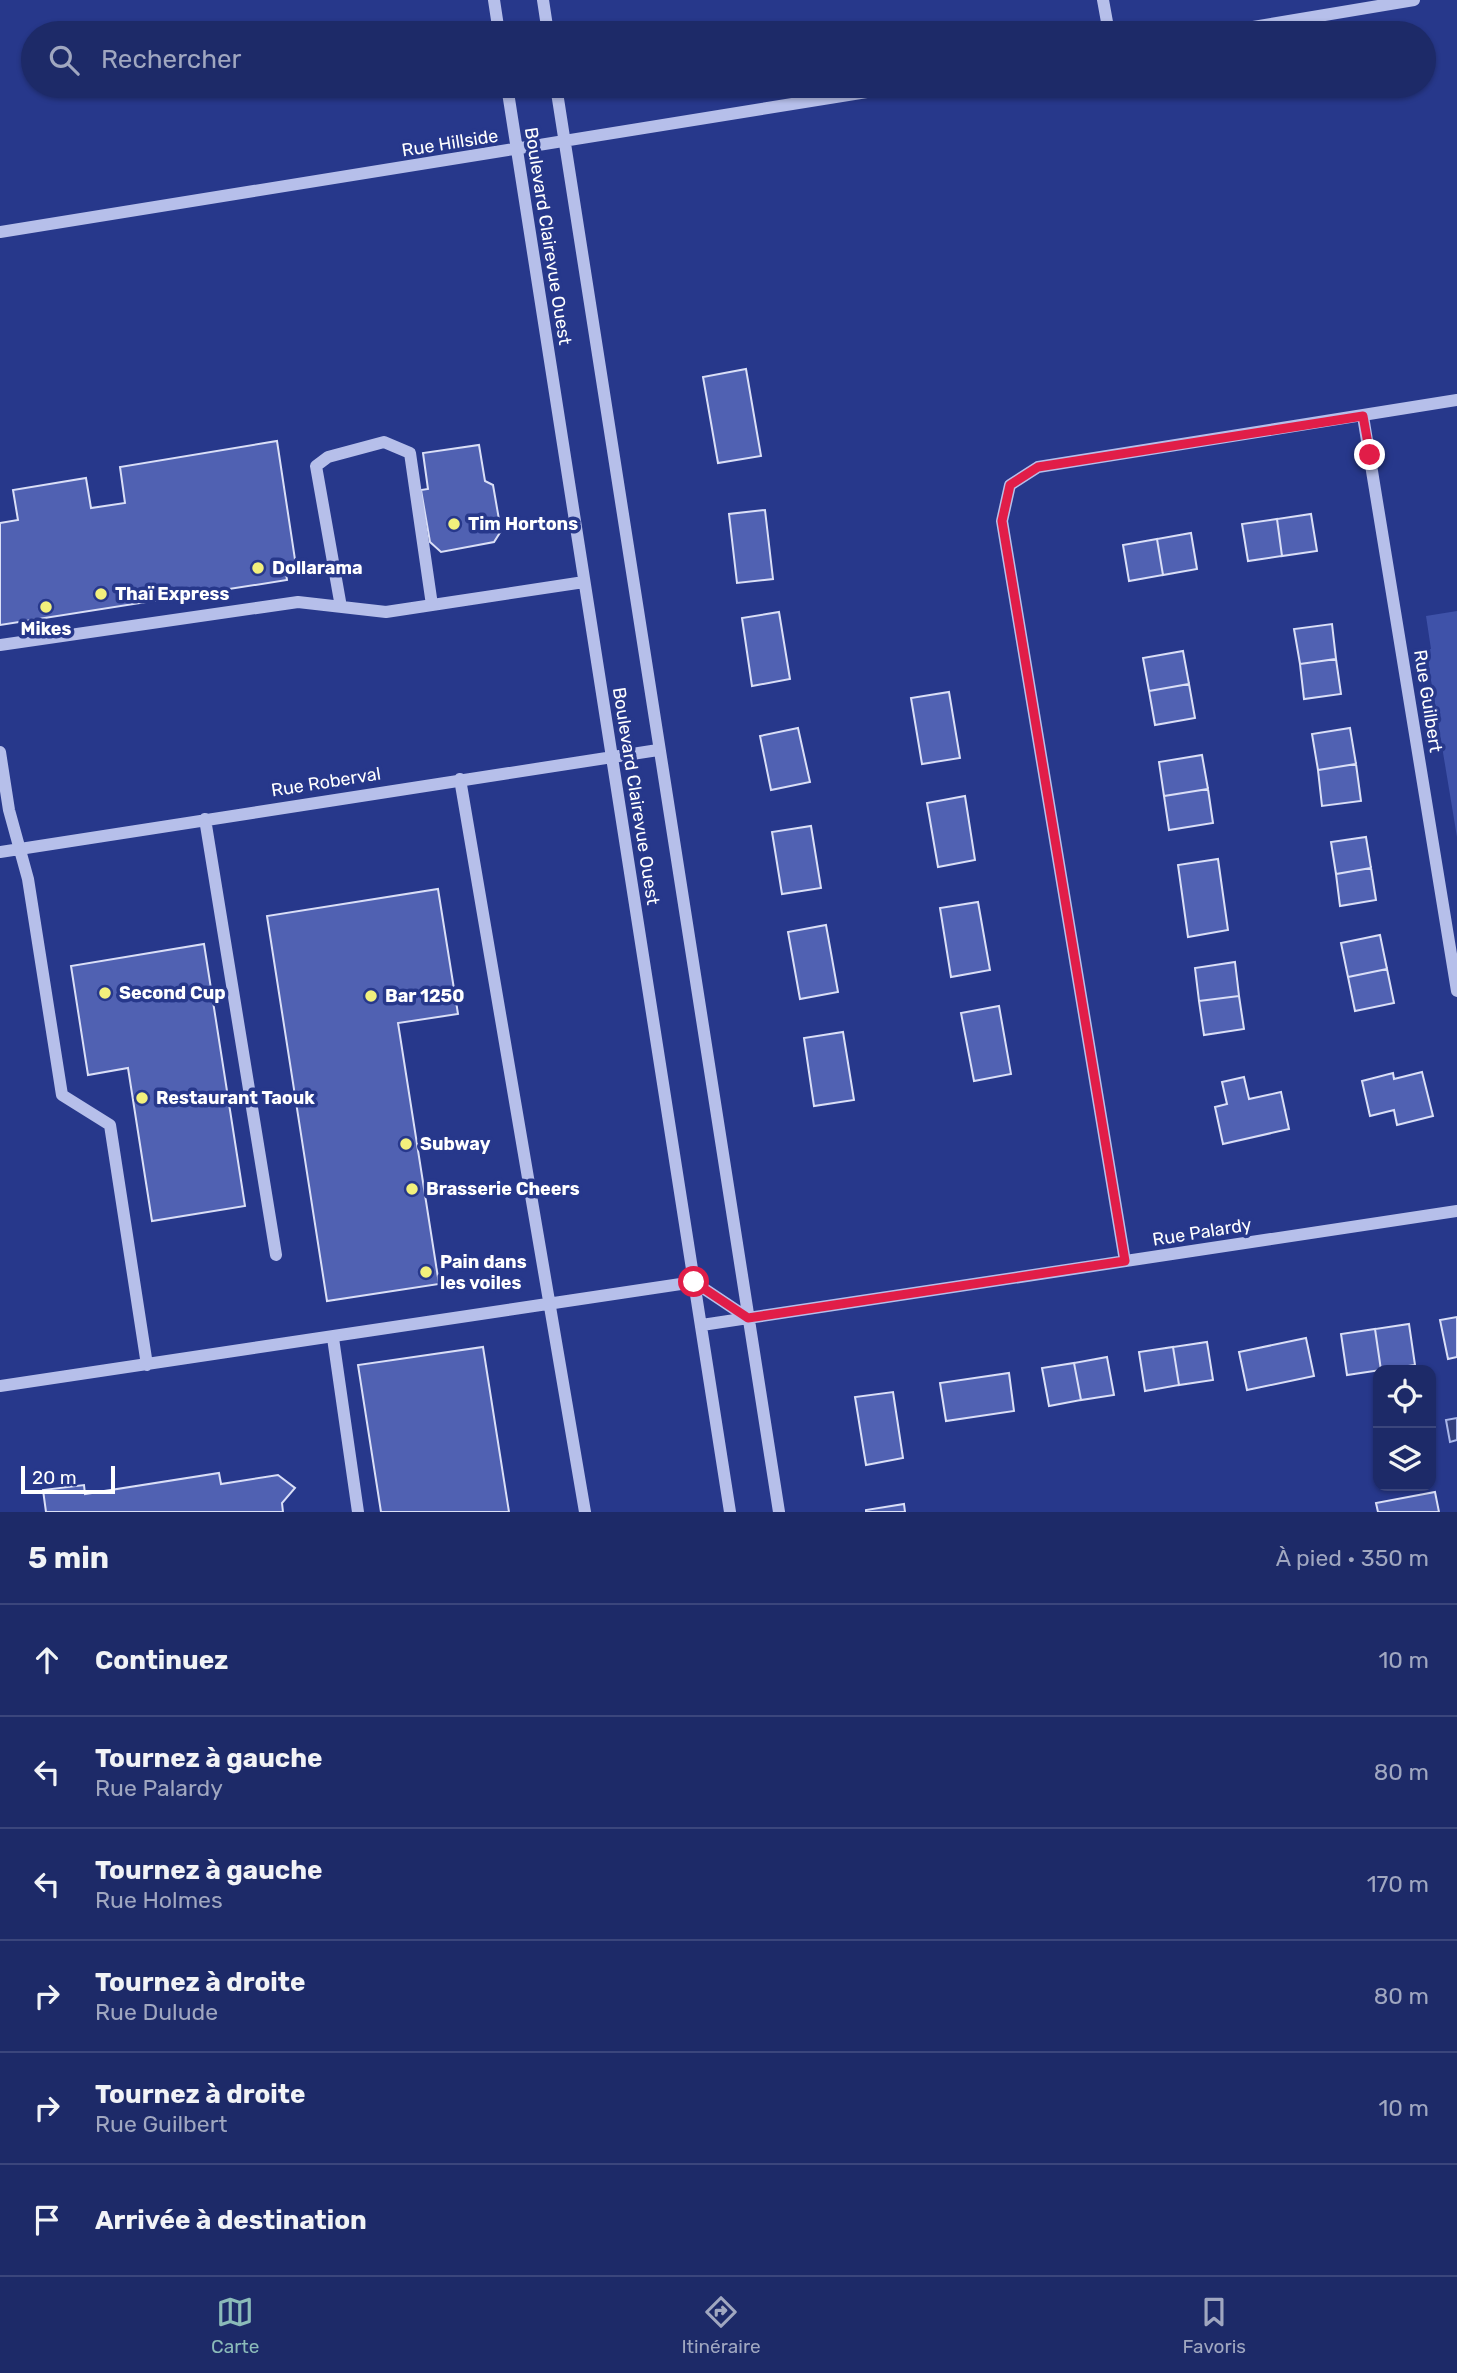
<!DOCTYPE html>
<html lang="fr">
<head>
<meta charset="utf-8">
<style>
	body { margin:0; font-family:Rubik,sans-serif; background:#25326e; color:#f1f3f6 }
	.controls { position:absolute; right:21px; bottom:21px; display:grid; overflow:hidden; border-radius:14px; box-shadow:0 2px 5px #0004 }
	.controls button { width:63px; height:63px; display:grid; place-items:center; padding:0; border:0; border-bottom:2px solid #3b467c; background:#1d2a68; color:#f1f3f6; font:35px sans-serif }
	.scale { position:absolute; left:21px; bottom:18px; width:94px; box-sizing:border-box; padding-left:7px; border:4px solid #fff; border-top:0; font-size:19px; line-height:24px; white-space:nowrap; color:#fff; -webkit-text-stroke:5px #27388b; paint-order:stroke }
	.stop { position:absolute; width:21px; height:21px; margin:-16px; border:5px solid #e11d48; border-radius:50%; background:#fff }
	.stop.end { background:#e11d48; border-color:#fff; box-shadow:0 2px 7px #0008 }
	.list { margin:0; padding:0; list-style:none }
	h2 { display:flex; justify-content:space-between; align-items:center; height:91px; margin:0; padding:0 28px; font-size:30px }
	h2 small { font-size:23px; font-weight:400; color:#a0a7c0 }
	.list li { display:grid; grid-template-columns:46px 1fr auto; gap:21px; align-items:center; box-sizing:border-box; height:112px; padding:0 28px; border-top:2px solid #3b467c }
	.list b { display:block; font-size:26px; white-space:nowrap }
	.list p { margin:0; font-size:23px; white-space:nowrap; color:#a0a7c0 }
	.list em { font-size:23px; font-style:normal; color:#a0a7c0 }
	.icon { flex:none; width:38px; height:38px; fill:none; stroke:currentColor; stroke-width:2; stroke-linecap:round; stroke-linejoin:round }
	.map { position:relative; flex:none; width:1457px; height:1512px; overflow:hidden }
	.search { position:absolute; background:#1d2a68; box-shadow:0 2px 5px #0004; left:21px; right:21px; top:21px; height:77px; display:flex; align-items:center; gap:18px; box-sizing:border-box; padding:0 24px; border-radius:38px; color:#a0a7c0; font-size:26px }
	.sheet { height:763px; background:#1d2a68 }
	nav { display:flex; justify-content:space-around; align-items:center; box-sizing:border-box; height:98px; border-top:2px solid #3b467c; background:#1d2a68; font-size:19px; color:#a0a7c0 }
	nav a { display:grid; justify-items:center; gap:4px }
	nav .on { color:#8bbbb9 }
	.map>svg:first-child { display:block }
	.green { fill:#3f52a9 }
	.water { fill:#33407e; stroke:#aab7ea; stroke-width:2 }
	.building { fill:#5061b2; stroke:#dadff7; stroke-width:2 }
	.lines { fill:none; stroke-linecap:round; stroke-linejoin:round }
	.minor { stroke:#b6bfea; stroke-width:12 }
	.route { stroke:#e11d48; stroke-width:9 }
	.poi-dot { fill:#f2f07c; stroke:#27388b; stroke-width:2.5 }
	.labels { text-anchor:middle; stroke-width:7; stroke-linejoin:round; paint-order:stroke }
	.street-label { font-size:18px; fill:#fff; stroke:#27388b }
	.poi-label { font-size:18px; font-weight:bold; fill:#fff; stroke:#27388b; text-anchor:start }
</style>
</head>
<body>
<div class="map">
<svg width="1457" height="1512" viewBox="0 0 1457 1512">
	<rect width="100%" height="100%" fill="#27388b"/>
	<path class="green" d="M1457,611V837L1426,650L1431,649L1426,616Z"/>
	<path class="water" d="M1457,1418V1440L1450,1442L1446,1420Z"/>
	<path class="building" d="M746,369L761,456L718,463L703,377Z
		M277,441L296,566L285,567L287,580L0,625V523L18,520L13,490L86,478L91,508L125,503L120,467Z
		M479,445L485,481L493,485L501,531L494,542L441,552L430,542L421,490L428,489L423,453Z
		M765,510L773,579L737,583L729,514Z
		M1311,514L1317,551L1282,556L1277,519Z
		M1277,519L1282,556L1248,561L1242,524Z
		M1191,533L1197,569L1163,575L1157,539Z
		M1157,539L1163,575L1129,581L1123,545Z
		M779,612L790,679L752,686L742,618Z
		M1332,624L1336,659L1300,664L1294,629Z
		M1183,651L1189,684L1149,691L1143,658Z
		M1336,659L1341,694L1304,699L1300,664Z
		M1189,684L1195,718L1155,725L1149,691Z
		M949,692L960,758L922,764L911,698Z
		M798,728L810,782L771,790L760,736Z
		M1350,728L1356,764L1318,770L1312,734Z
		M1202,755L1208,789L1164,796L1159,762Z
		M1356,764L1361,801L1322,806L1318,770Z
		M1208,789L1213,823L1169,830L1164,796Z
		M965,796L975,860L938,867L927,803Z
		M811,826L821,888L782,894L772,832Z
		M1366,837L1371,868L1336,874L1331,842Z
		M1218,859L1228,930L1188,937L1178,865Z
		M1371,868L1376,900L1340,906L1336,874Z
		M438,889L458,1014L398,1023L439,1284L327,1301L267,916Z
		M978,902L990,970L951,977L940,908Z
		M826,925L838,992L800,999L788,932Z
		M1380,935L1387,969L1348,977L1341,943Z
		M204,944L245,1206L152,1221L128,1068L88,1075L71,966Z
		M1235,962L1239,996L1199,1001L1195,968Z
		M1387,969L1394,1003L1355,1011L1348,977Z
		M1239,996L1244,1029L1204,1035L1199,1001Z
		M999,1006L1011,1074L974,1081L961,1013Z
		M843,1032L854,1100L814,1106L804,1038Z
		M1422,1072L1433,1116L1397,1125L1394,1110L1370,1116L1362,1081L1393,1073L1394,1079Z
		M1244,1077L1249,1099L1281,1092L1289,1129L1223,1144L1215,1107L1227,1104L1222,1082Z
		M1457,1317V1357L1448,1359L1440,1320Z
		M1409,1324L1415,1365L1381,1370L1375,1329Z
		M1375,1329L1381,1370L1347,1375L1341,1334Z
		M1306,1338L1314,1376L1247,1390L1239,1352Z
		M1207,1342L1213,1380L1179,1385L1173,1347Z
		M483,1347L509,1512H381L358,1365Z
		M1173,1347L1179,1385L1145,1391L1139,1352Z
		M1107,1357L1114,1395L1081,1400L1074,1363Z
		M1074,1363L1081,1400L1049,1406L1042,1368Z
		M1009,1373L1014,1411L946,1421L940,1383Z
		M893,1392L903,1458L866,1465L855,1397Z
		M219,1473L221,1484L278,1475L295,1488L282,1503L283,1512H46L43,1490L84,1485L85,1494Z
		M1435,1492L1439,1512H1378L1376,1503Z
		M904,1504L905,1512H866V1510Z"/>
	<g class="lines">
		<path class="minor" d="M494,0L499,33
			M543,0L548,33
			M1103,0L1109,33
			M1217,33L1414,0
			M507,86L730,1512
			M556,86L779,1512
			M0,232L904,86
			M1363,416L1457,991
			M341,607L316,466L328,457L384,442L410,453L432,605
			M0,645L298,602L386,612L584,582
			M0,752L9,810L28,879L62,1095L110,1125L147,1365
			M460,779L585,1512
			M205,819L276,1255
			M0,852L658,750
			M1125,1261L1002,521L1010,485L1038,467L1457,400
			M702,1325L1457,1211
			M333,1338L358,1512
			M0,1386L694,1282L748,1318"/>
	</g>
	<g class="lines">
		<path class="route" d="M694,1282L748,1318L1125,1261L1002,521L1010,485L1038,467L1363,416L1370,455"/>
	</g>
	<g class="poi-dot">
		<circle cx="454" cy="524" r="7"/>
		<circle cx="258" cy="568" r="7"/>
		<circle cx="101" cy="594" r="7"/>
		<circle cx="46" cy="607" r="7"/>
		<circle cx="105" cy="993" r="7"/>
		<circle cx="371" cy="996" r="7"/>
		<circle cx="142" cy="1098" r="7"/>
		<circle cx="406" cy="1144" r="7"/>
		<circle cx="412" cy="1189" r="7"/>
		<circle cx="426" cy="1272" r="7"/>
	</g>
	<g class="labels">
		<g class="street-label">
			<text transform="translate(450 143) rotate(-9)" y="6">Rue Hillside</text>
			<text transform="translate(548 236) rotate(81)" y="6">Boulevard Clairevue Ouest</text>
			<text transform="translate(1428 701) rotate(81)" y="6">Rue Guilbert</text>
			<text transform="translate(326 782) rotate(-9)" y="6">Rue Roberval</text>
			<text transform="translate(636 796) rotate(81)" y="6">Boulevard Clairevue Ouest</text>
			<text transform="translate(1202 1232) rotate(-9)" y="6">Rue Palardy</text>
		</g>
		<g class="poi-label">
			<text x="468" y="530">Tim Hortons</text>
			<text x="272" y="574">Dollarama</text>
			<text x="115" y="600">Thaï Express</text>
			<text x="46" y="635" text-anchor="middle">Mikes</text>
			<text x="119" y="999">Second Cup</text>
			<text x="385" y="1002">Bar 1250</text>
			<text x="156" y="1104">Restaurant Taouk</text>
			<text x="420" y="1150">Subway</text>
			<text x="426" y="1195">Brasserie Cheers</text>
			<text x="440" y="1268">Pain dans<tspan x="440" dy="21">les voiles</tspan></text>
		</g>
	</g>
</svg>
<div class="controls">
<button><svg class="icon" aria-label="locate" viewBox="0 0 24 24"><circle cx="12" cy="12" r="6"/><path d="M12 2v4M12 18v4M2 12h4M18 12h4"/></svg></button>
<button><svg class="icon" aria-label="layers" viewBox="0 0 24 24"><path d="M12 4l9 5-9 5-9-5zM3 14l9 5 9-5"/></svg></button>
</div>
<div class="scale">20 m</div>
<div class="stop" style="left:694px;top:1282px"></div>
<div class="stop end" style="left:1370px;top:455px"></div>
<div class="search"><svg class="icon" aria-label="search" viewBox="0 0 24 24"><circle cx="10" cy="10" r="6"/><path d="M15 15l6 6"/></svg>Rechercher</div>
</div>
<section class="sheet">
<h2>5 min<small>À pied · 350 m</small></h2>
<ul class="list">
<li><svg class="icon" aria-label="ahead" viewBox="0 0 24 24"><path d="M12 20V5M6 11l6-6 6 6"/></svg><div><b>Continuez</b></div><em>10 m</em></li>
<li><svg class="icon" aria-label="left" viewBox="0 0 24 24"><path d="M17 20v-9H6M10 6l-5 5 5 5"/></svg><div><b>Tournez à gauche</b><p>Rue Palardy</p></div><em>80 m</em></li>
<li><svg class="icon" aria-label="left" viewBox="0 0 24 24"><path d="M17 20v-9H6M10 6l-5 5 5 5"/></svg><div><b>Tournez à gauche</b><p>Rue Holmes</p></div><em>170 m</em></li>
<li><svg class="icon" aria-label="right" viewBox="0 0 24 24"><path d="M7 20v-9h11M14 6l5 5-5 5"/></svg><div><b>Tournez à droite</b><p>Rue Dulude</p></div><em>80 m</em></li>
<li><svg class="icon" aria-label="right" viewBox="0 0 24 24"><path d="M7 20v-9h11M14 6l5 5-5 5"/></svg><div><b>Tournez à droite</b><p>Rue Guilbert</p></div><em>10 m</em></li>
<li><svg class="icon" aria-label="arrive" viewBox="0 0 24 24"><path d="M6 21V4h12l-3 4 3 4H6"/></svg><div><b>Arrivée à destination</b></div></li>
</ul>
</section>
<nav>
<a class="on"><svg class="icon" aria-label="map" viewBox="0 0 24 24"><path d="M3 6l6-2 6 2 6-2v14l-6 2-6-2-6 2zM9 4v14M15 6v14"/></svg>Carte</a>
<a><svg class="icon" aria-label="directions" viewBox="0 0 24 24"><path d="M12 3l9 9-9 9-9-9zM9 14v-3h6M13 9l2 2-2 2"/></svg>Itinéraire</a>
<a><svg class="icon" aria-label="saved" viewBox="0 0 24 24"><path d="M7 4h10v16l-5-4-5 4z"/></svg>Favoris</a>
</nav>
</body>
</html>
